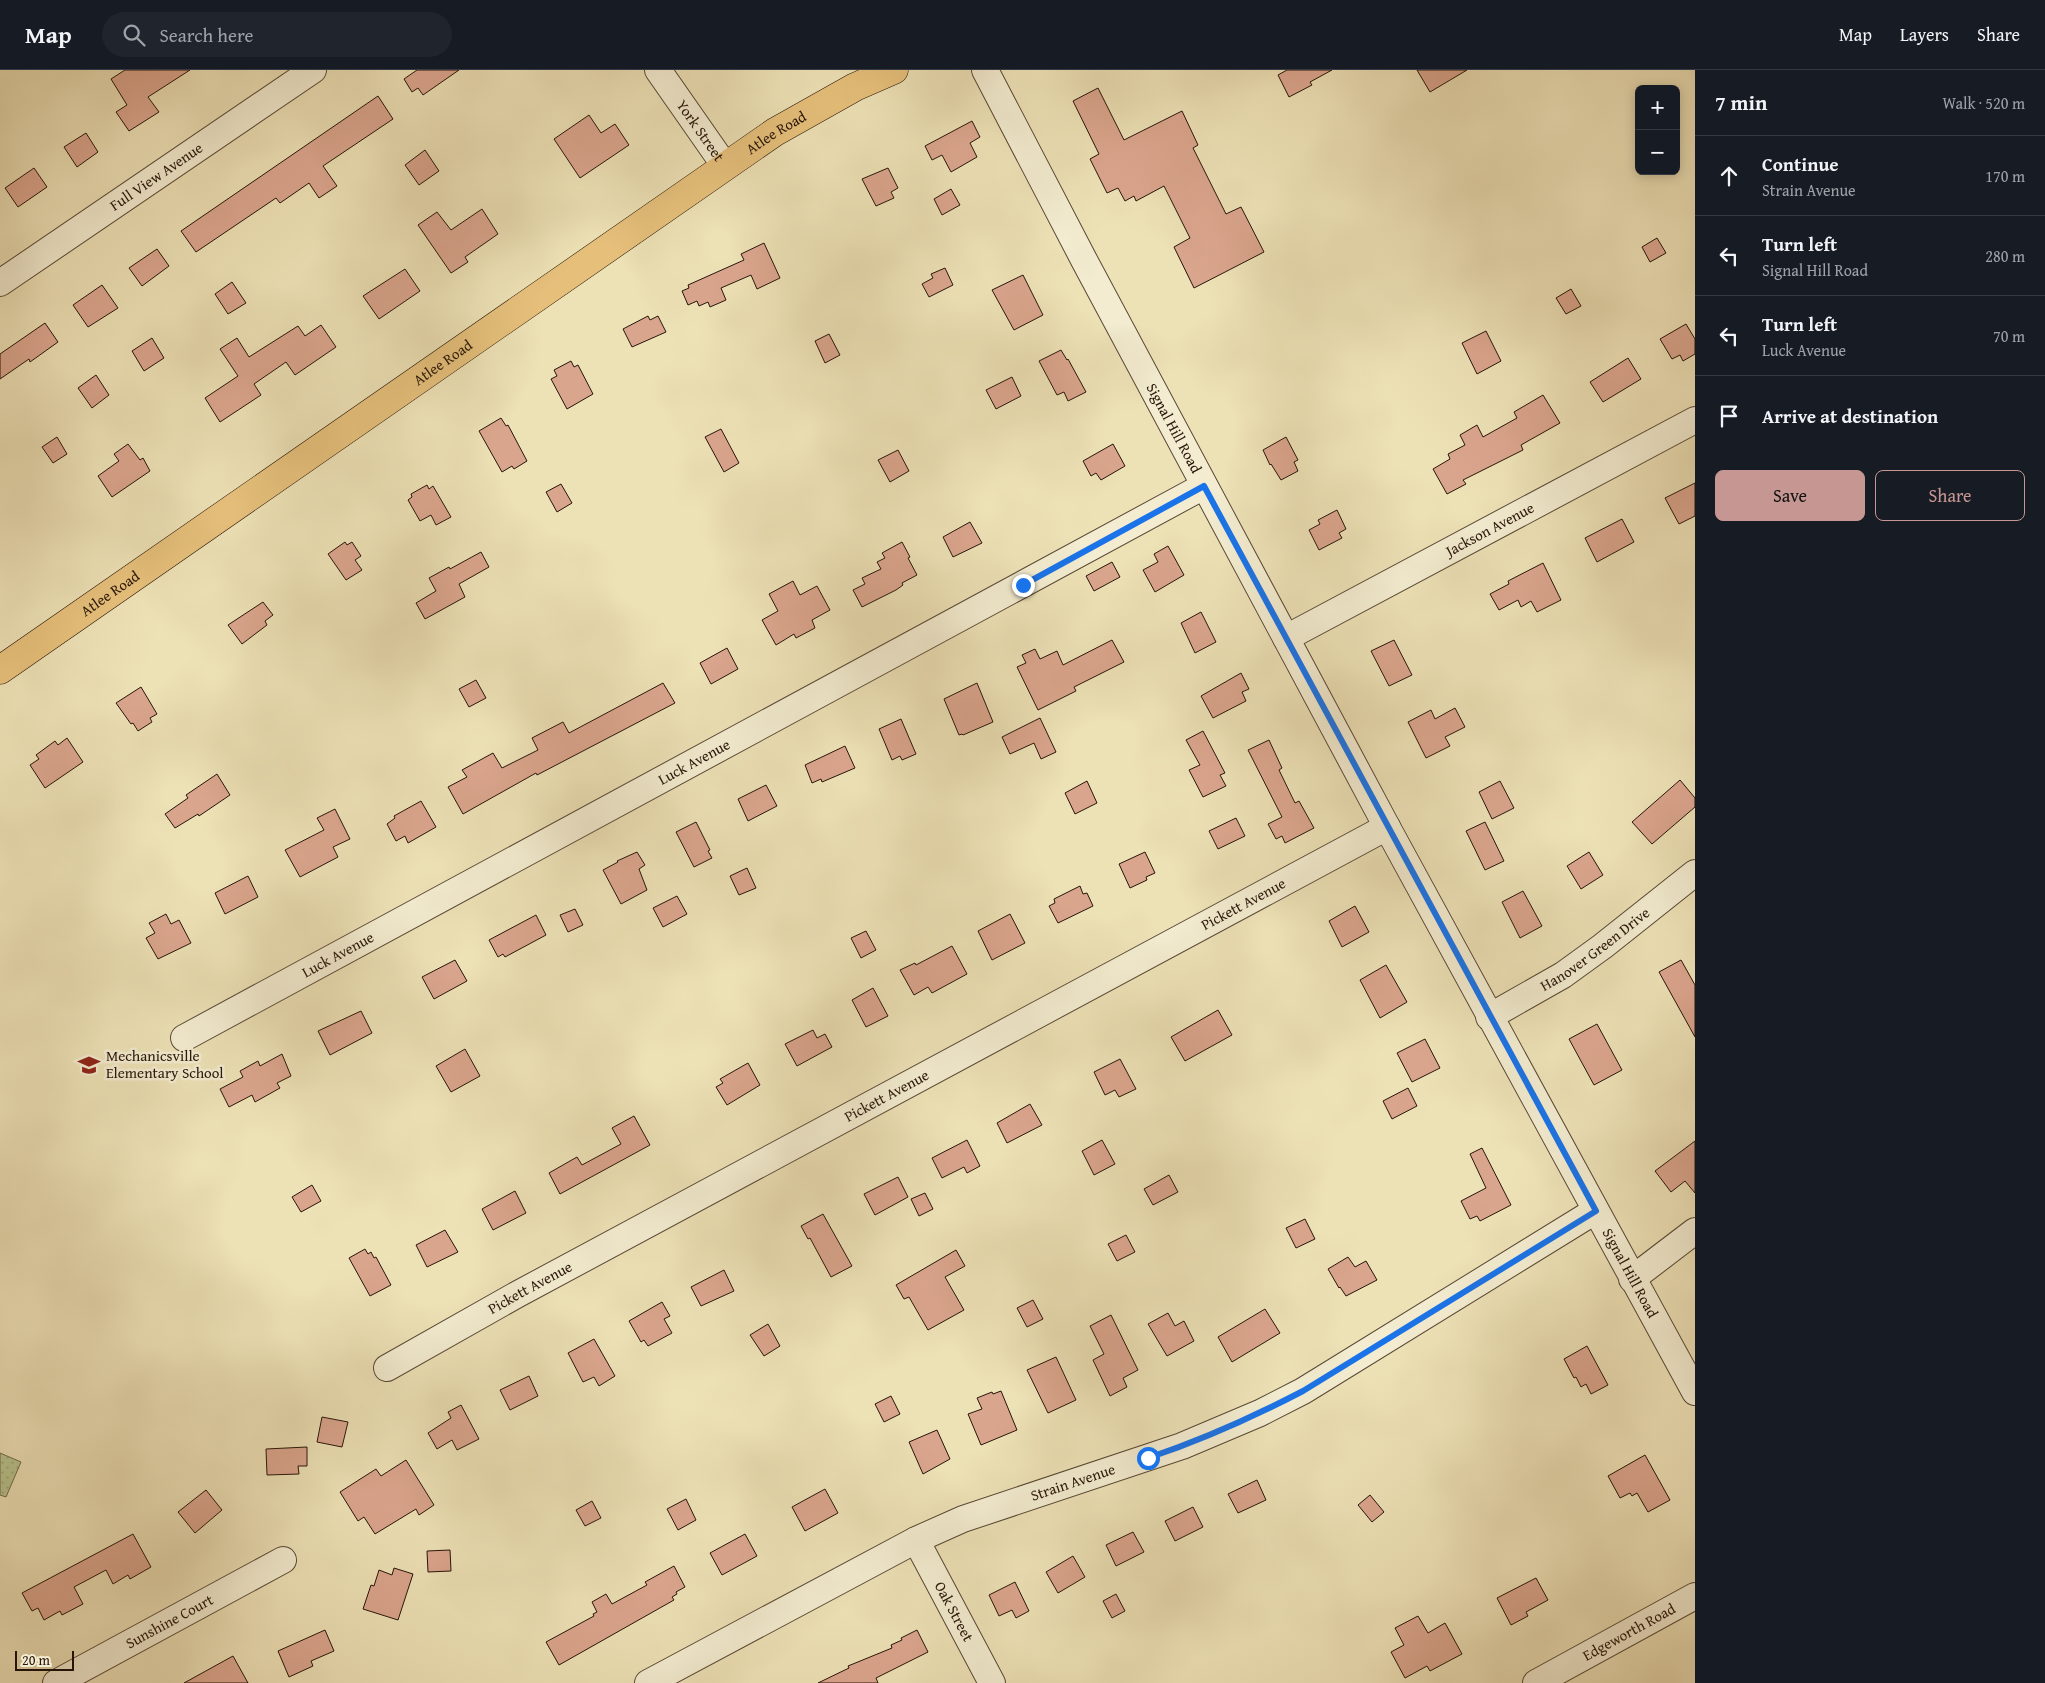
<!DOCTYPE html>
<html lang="en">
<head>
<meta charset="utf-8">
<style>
	body { margin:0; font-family:"Gentium Book Plus",serif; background:#20242c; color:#f1f3f6 }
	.controls { position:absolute; right:15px; top:15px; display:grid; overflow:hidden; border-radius:8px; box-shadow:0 2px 12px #0003 }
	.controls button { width:45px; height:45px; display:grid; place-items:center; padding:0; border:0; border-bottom:1px solid #363941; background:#171b24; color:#f1f3f6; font:25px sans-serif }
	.scale { position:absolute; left:15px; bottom:12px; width:59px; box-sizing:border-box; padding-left:5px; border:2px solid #271509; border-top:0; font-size:14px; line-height:18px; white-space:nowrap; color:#271509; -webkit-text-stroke:4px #f3ecd0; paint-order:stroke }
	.stop { position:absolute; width:15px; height:15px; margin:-11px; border:4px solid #1a73e8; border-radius:50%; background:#fff }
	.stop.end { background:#1a73e8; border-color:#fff; box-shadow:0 1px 5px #0008 }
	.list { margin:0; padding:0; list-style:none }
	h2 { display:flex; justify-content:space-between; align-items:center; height:65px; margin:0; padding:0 20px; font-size:21px }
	h2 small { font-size:16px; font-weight:400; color:#9ea1a6 }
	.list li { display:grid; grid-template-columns:32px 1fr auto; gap:15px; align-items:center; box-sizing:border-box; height:80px; padding:0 20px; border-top:1px solid #363941 }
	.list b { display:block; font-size:19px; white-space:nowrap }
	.list p { margin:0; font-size:16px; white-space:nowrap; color:#9ea1a6 }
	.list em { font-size:16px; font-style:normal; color:#9ea1a6 }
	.actions { display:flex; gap:10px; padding:15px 20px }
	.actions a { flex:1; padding:11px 0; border:1px solid #c59692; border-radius:8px; text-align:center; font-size:18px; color:#c59692 }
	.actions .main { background:#c59692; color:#111 }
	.icon { flex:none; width:28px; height:28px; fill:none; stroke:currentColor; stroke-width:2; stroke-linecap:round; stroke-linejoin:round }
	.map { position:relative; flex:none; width:1695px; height:1613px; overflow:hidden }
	header { display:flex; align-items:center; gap:30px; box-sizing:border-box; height:70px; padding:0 25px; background:#171b24; border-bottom:1px solid #363941 }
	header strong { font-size:24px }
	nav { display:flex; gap:28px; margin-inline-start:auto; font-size:18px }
	.search { width:350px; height:45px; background:#20242c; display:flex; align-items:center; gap:12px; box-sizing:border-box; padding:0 18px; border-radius:28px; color:#9ea1a6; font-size:19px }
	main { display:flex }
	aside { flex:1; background:#171b24 }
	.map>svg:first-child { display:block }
	.grass { fill:url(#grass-dots); stroke:#706c4c }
	.building { fill:#daa58d; stroke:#271509 }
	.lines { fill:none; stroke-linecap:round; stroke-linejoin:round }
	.minor-casing { stroke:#584834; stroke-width:28 }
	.major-casing { stroke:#271509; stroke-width:29 }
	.minor { stroke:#f3ecd0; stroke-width:26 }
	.major { stroke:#e6c07b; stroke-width:28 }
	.route { stroke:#1a73e8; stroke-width:6 }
	.labels { text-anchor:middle; stroke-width:5; stroke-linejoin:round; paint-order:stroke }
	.street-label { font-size:15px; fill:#271509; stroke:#f3ecd0 }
	.poi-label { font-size:15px; fill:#271509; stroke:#f3ecd0; text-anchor:start }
</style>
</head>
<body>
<header>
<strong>Map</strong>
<div class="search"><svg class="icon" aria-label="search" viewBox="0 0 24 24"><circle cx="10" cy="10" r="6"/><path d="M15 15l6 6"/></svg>Search here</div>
<nav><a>Map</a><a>Layers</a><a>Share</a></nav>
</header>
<main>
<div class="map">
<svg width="1695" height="1613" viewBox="0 0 1695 1613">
	<defs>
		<pattern id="grass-dots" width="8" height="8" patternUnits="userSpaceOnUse" patternTransform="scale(1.25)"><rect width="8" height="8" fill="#b8c38e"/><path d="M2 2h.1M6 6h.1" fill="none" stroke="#9ea779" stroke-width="1.8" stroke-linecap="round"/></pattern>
	</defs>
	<rect width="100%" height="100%" fill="#ede1b6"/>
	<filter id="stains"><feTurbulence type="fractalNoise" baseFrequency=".004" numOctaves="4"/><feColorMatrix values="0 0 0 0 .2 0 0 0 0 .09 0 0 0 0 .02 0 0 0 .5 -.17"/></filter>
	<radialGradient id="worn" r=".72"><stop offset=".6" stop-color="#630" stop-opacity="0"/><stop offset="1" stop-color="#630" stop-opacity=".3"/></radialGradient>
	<path class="grass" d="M0,1383L21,1392L6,1427L0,1425Z"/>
	<path class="building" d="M125,0H190L148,27L159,42L129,61L116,42L127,35L111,9Z
		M417,0H459L423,25L418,18L412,22L404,9Z
		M1287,0H1332L1310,12L1312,15L1289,27L1278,5Z
		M1417,0H1467L1430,22Z
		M1098,18L1124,70L1182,41L1198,75L1193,78L1226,144L1241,137L1264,182L1194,218L1174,177L1190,168L1164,116L1136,131L1134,126L1125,131L1118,118L1107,123L1090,89L1099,84L1073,31Z
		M378,26L393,49L323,96L337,116L319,128L309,113L280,133L276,128L196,182L181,161Z
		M589,45L601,63L615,54L629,75L580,108L554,69Z
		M972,51L980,67L970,73L977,87L951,102L942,85L932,90L925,76Z
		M86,63L98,82L77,97L64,77Z
		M425,80L439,101L419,115L405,95Z
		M34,98L47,117L18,137L5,118Z
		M888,98L898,118L891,122L894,128L876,136L862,109Z
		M951,119L960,135L942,145L934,129Z
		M482,139L498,164L465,187L468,192L451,203L418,155L437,142L451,160Z
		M1657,168L1666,183L1650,192L1642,177Z
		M764,173L780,208L757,219L751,205L721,218L726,230L710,237L708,232L699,236L697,231L688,235L682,221L689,218L688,215L744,190L741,184Z
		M157,179L169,196L142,216L129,198Z
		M945,198L953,215L929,227L922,214L933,208L931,204Z
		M405,199L420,221L379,249L363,226Z
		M1023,205L1043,245L1014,260L992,220Z
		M232,212L246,233L228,244L215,224Z
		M102,215L118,238L88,257L73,235Z
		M1571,219L1581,236L1566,244L1556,228Z
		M648,246L650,250L658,246L666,262L632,277L623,259Z
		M45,253L58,272L30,292L29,289L0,309V284Z
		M1686,254L1695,269V284L1683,291L1680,285L1672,289L1660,269Z
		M321,255L336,277L295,305L286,292L254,314L261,325L220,352L205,328L238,306L220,279L237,268L249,287L298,256L305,266Z
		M1486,261L1501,291L1477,304L1462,273Z
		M829,264L840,285L825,293L815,271Z
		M152,268L164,288L144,301L132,281Z
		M1061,280L1067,290L1068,289L1086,322L1068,331L1064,322L1057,325L1039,291Z
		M1628,288L1641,309L1603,332L1590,312Z
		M571,291L574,297L578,295L593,324L567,339L551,309L557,306L554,300Z
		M96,305L109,325L92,338L78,318Z
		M1012,307L1021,326L996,339L986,320Z
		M1543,325L1560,353L1521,375L1523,380L1463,410L1466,414L1447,424L1433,399L1450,389L1448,384L1465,375L1460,365L1477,355L1483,367L1517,348L1514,342Z
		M501,348L506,356L508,355L527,391L514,399L512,396L502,402L479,361Z
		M721,359L739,393L724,402L705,367Z
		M57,367L67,384L53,393L42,377Z
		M1286,367L1298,390L1294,392L1298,401L1281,410L1271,394L1270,395L1263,380Z
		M128,374L140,390L143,388L150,401L112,427L98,406L119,391L114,384Z
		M1113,374L1125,396L1101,410L1096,403L1091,406L1083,391Z
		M898,380L909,401L890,412L878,390Z
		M1695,413V446L1679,454L1665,428Z
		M561,414L572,433L557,442L546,422Z
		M427,415L429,419L433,416L451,447L436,455L431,445L420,451L408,430L412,427L411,424Z
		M1337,440L1346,459L1339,463L1342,468L1319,480L1309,460L1320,454L1318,450Z
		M1622,449L1634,472L1597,492L1585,468Z
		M970,452L982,473L953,487L943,467Z
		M345,472L347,475L352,472L361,486L355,490L362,500L346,510L328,484Z
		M902,472L910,487L908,488L917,505L902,513L903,515L896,520L862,537L853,520L865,514L862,508L881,499L877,492L885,488L882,483Z
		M1168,476L1184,505L1155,522L1143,500L1158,492L1154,484Z
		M481,482L489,497L459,514L465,527L425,549L416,533L436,521L429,508L449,497L450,499Z
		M1112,492L1120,507L1094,521L1086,506Z
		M1543,493L1561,530L1537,542L1531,531L1521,537L1518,530L1499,540L1490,524L1509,514L1508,511Z
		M793,511L800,525L817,516L830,540L812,550L815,558L796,568L794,564L776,575L762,550L778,541L769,524Z
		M263,532L273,545L265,551L267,555L242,574L228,555Z
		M1201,542L1216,572L1195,583L1181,553Z
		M1112,570L1124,592L1074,617L1076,621L1038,640L1017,597L1026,593L1022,585L1035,579L1040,589L1057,581L1063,595Z
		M1394,570L1412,605L1389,616L1371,581Z
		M727,578L738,599L711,614L700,593Z
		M1241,603L1249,619L1242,622L1246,631L1213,648L1201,626Z
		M476,610L486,628L469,637L459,619Z
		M663,613L675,633L537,705L536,703L463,744L448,717L467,707L462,700L493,683L502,698L538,680L532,668L563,652L569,663Z
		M977,613L993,652L963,665L962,664L959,665L944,629Z
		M141,617L157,644L150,648L152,652L138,661L133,653L131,654L116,633Z
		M1455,638L1465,657L1445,667L1450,676L1426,688L1408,652L1431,640L1435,649Z
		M1040,648L1056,682L1041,689L1034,673L1010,684L1002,667Z
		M901,649L916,684L902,690L900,686L892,690L879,659Z
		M1203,661L1225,703L1220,705L1226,716L1203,727L1189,700L1200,695L1186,670Z
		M67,668L83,692L45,718L30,695L39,689L36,685L55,671L58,675Z
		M1269,670L1282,698L1279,700L1295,733L1299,731L1314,758L1285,773L1282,766L1276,769L1268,754L1282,747L1248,680Z
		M845,676L855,698L822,712L821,709L812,713L805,695Z
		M217,704L230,725L199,746L198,744L175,758L165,744L188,728L186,725Z
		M1680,710L1695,728V737L1652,774L1632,752Z
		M1087,711L1097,733L1075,744L1065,723Z
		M1500,711L1514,738L1492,749L1479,722Z
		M766,715L777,736L748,751L738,729Z
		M421,731L436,757L408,773L405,766L396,771L387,754L395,748L394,746Z
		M335,739L350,769L333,777L338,787L300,807L285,780L324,760L317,748Z
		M1236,748L1245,766L1218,779L1209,761Z
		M696,752L710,780L708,781L712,788L694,797L676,762Z
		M1485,752L1504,791L1485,800L1466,761Z
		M637,782L645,795L639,799L647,820L621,834L603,800L618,792L617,791Z
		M1145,782L1155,803L1146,807L1147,810L1130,818L1119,794Z
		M1589,782L1603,805L1581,819L1567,796Z
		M747,798L756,818L739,825L730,806Z
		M248,806L258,827L225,844L215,823Z
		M1080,816L1083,824L1087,823L1093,836L1058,853L1049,836L1055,833L1054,829Z
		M1523,821L1542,856L1520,868L1502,832Z
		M677,826L687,844L663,857L653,838Z
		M1355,836L1369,862L1342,877L1329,851Z
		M575,839L583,855L568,862L560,845Z
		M166,844L171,854L179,850L191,873L158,889L146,868L155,863L149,853Z
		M1010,844L1025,873L992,890L978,861Z
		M536,845L546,865L505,887L503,884L498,887L489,870Z
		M866,861L876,880L861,888L851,868Z
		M952,876L967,904L932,923L928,917L914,925L900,900L915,893L916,895Z
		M455,890L467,911L434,929L422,907Z
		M1681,890L1695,915V967L1659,902Z
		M1386,895L1407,932L1380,948L1360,910Z
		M873,918L888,946L866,957L852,930Z
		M1218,940L1232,965L1185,991L1171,967Z
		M361,941L372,963L330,985L318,961Z
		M1597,954L1622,1000L1594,1015L1569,969Z
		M813,960L817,968L825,964L832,977L797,996L785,974Z
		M1425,969L1440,998L1412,1012L1397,983Z
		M465,979L480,1006L451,1022L436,996Z
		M282,984L291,1006L277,1013L280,1018L255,1032L252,1025L229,1037L220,1019L243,1007L240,1001L258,991L260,996Z
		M1120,989L1136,1019L1119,1027L1115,1020L1105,1025L1094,1002Z
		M748,993L760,1015L727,1035L716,1017L723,1013L720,1009Z
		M1408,1018L1417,1036L1392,1049L1383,1031Z
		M1030,1034L1042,1055L1007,1073L997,1053Z
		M634,1046L650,1075L560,1124L549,1103L577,1087L582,1095L621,1074L612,1058Z
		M967,1070L980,1096L967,1103L964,1097L942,1108L932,1088Z
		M1102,1070L1115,1094L1094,1105L1082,1081Z
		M1695,1071V1123L1685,1111L1671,1122L1655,1101Z
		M1482,1078L1511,1135L1480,1151L1477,1146L1470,1149L1461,1131L1486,1118L1470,1084Z
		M1169,1105L1178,1122L1153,1135L1144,1119Z
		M898,1107L908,1127L875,1145L864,1124Z
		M312,1115L321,1131L301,1142L292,1127Z
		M515,1121L526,1143L493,1160L482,1139Z
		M925,1123L933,1139L919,1146L911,1129Z
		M823,1144L852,1196L831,1207L810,1168L808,1169L801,1156Z
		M1305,1149L1315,1169L1296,1178L1286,1158Z
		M445,1160L458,1182L427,1197L416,1175Z
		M1126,1165L1135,1182L1117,1191L1108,1174Z
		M365,1179L368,1184L371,1182L374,1188L376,1187L391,1215L370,1226L349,1188Z
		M956,1180L965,1196L945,1207L964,1240L928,1260L909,1227L904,1229L896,1215Z
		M1348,1187L1355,1197L1366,1191L1377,1210L1346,1226L1340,1217L1339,1218L1328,1199Z
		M724,1200L734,1221L701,1236L691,1217Z
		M1033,1230L1043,1249L1027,1257L1017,1238Z
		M662,1232L670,1246L664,1249L672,1263L648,1276L644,1270L641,1272L629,1251Z
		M1265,1239L1280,1263L1232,1292L1218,1267Z
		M1168,1243L1175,1256L1184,1251L1194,1271L1167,1286L1148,1254Z
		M1111,1245L1138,1300L1123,1308L1127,1317L1110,1326L1093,1290L1104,1284L1090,1256Z
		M768,1254L780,1276L764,1286L750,1265Z
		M594,1269L615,1306L599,1316L594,1307L583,1312L568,1283Z
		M1587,1276L1608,1315L1591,1324L1586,1314L1581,1317L1576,1307L1574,1308L1564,1289Z
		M1056,1287L1076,1330L1048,1343L1027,1300Z
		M529,1306L538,1326L510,1340L500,1320Z
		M1001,1321L1017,1360L981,1375L968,1344L982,1339L977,1328L992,1322L993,1324Z
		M891,1326L900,1344L884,1352L875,1334Z
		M461,1335L479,1369L457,1380L452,1370L437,1379L428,1363L451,1348L448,1342Z
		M322,1347L348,1352L342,1377L317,1372Z
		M937,1360L950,1389L923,1404L909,1372Z
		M307,1377V1396H298L299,1404L267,1405L266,1379Z
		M1645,1385L1670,1430L1648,1442L1637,1423L1632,1426L1630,1423L1620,1428L1608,1406Z
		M406,1390L434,1435L419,1445L416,1439L375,1464L364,1447L358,1451L340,1422L376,1399L381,1406Z
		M1257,1410L1266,1430L1238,1443L1228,1424Z
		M825,1419L838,1443L805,1461L792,1437Z
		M206,1420L222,1440L195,1463L178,1442Z
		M1370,1425L1384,1442L1372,1452L1358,1435Z
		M686,1429L696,1450L678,1460L667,1439Z
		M592,1431L601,1448L585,1456L576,1440Z
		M1193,1437L1203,1457L1175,1471L1165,1451Z
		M1133,1462L1144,1482L1116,1496L1106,1475Z
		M133,1464L151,1497L130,1509L128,1505L113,1514L106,1500L74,1517L83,1534L62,1545L60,1541L44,1550L38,1538L32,1541L22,1523Z
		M745,1464L757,1486L722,1505L710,1483Z
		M450,1480L451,1501L428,1502L427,1481Z
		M1073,1486L1085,1507L1058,1523L1046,1502Z
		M674,1496L685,1517L676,1522L677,1524L672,1527L674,1530L559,1595L546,1572L594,1546L593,1544L597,1542L592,1532L606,1524L612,1534L647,1515L645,1512Z
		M394,1498L413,1504L398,1550L363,1539L371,1515L374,1516L379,1500L392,1505Z
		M1536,1508L1548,1530L1526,1542L1528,1546L1511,1555L1497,1528Z
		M1015,1512L1029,1541L1016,1548L1012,1540L999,1546L989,1525Z
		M1116,1524L1125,1541L1112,1548L1103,1531Z
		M1418,1546L1428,1563L1445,1553L1462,1584L1430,1601L1427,1596L1405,1608L1391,1582L1404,1575L1395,1558Z
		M325,1560L334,1581L311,1591L313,1596L289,1607L278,1581Z
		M917,1560L928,1582L876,1608L878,1613H818L849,1598L848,1596L892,1578L891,1575L902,1570L901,1568Z
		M233,1586L248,1613H184Z"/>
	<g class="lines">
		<g class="minor-casing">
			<g id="minor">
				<path id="s1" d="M658,0L725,96"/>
				<path id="s2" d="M985,0L1084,190L1387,757L1695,1322"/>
				<path id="s3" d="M0,213L313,0"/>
				<path id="s4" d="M1286,568L1695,350"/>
				<path id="s5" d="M1489,947L1563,905L1603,876L1695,803"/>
				<path id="s6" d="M184,968L1204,416"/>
				<path d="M1632,1209L1695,1161"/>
				<path id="s7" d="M387,1298L518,1224L1387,757"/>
				<path id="s8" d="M916,1470L992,1613"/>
				<path id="s9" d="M56,1613L283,1490"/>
				<path id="s10" d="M648,1613L916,1470L963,1449L1182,1376L1260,1343L1303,1321L1595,1141"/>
				<path id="s11" d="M1536,1613L1695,1526"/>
			</g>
		</g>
		<g class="major-casing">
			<g id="major">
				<path id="s12" d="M0,600L775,62L855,17L894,0"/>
			</g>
		</g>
		<use href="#minor" class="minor"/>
		<use href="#major" class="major"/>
	</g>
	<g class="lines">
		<path class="route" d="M1023,515L1204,416L1596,1141L1303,1321C1253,1347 1202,1370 1148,1388"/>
	</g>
	<defs>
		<g id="school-bare" transform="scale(1.725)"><path d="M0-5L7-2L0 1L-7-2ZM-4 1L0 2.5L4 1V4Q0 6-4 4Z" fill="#8f2418" stroke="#f3ecd0" stroke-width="2.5" paint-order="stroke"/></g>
	</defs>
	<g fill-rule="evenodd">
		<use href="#school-bare" x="89" y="995"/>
	</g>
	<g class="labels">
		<g class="street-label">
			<text dy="5" stroke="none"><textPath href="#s1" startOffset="74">York Street</textPath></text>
			<text dy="5" stroke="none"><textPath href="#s12" startOffset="944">Atlee Road</textPath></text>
			<text dy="5" stroke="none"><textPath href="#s3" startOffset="189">Full View Avenue</textPath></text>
			<text dy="5" stroke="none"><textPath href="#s12" startOffset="539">Atlee Road</textPath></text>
			<text dy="5" stroke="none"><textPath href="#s2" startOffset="405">Signal Hill Road</textPath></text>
			<text dy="5" stroke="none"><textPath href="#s4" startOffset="231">Jackson Avenue</textPath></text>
			<text dy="5" stroke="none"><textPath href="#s12" startOffset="134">Atlee Road</textPath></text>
			<text dy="5" stroke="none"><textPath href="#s6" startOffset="580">Luck Avenue</textPath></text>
			<text dy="5" stroke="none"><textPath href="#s7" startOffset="974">Pickett Avenue</textPath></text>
			<text dy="5" stroke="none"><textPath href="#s5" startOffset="126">Hanover Green Drive</textPath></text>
			<text dy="5" stroke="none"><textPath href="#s6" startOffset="175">Luck Avenue</textPath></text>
			<text dy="5" stroke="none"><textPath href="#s7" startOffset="569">Pickett Avenue</textPath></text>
			<text dy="5" stroke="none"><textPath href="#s2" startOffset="1365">Signal Hill Road</textPath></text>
			<text dy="5" stroke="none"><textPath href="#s7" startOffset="164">Pickett Avenue</textPath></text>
			<text dy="5" stroke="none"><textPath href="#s10" startOffset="471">Strain Avenue</textPath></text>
			<text dy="5" stroke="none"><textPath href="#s8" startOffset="81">Oak Street</textPath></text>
			<text dy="5" stroke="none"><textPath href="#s9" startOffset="129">Sunshine Court</textPath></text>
			<text dy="5" stroke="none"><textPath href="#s11" startOffset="106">Edgeworth Road</textPath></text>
		</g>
		<g class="poi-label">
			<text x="106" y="991">Mechanicsville<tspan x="106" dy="17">Elementary School</tspan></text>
		</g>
	</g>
	<rect width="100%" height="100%" filter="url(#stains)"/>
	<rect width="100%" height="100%" fill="url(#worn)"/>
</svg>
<div class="controls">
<button>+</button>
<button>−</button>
</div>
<div class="scale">20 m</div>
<div class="stop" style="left:1148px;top:1388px"></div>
<div class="stop end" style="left:1023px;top:515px"></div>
</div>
<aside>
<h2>7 min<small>Walk · 520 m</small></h2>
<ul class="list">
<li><svg class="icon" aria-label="ahead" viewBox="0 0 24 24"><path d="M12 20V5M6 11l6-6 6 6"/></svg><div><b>Continue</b><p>Strain Avenue</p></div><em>170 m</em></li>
<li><svg class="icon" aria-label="left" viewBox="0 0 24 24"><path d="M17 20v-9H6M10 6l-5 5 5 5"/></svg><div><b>Turn left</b><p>Signal Hill Road</p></div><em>280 m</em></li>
<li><svg class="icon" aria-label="left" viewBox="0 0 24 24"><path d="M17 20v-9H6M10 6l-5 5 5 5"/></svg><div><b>Turn left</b><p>Luck Avenue</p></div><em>70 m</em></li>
<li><svg class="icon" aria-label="arrive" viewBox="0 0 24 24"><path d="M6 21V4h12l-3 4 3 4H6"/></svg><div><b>Arrive at destination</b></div></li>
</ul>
<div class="actions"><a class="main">Save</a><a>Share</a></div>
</aside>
</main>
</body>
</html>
